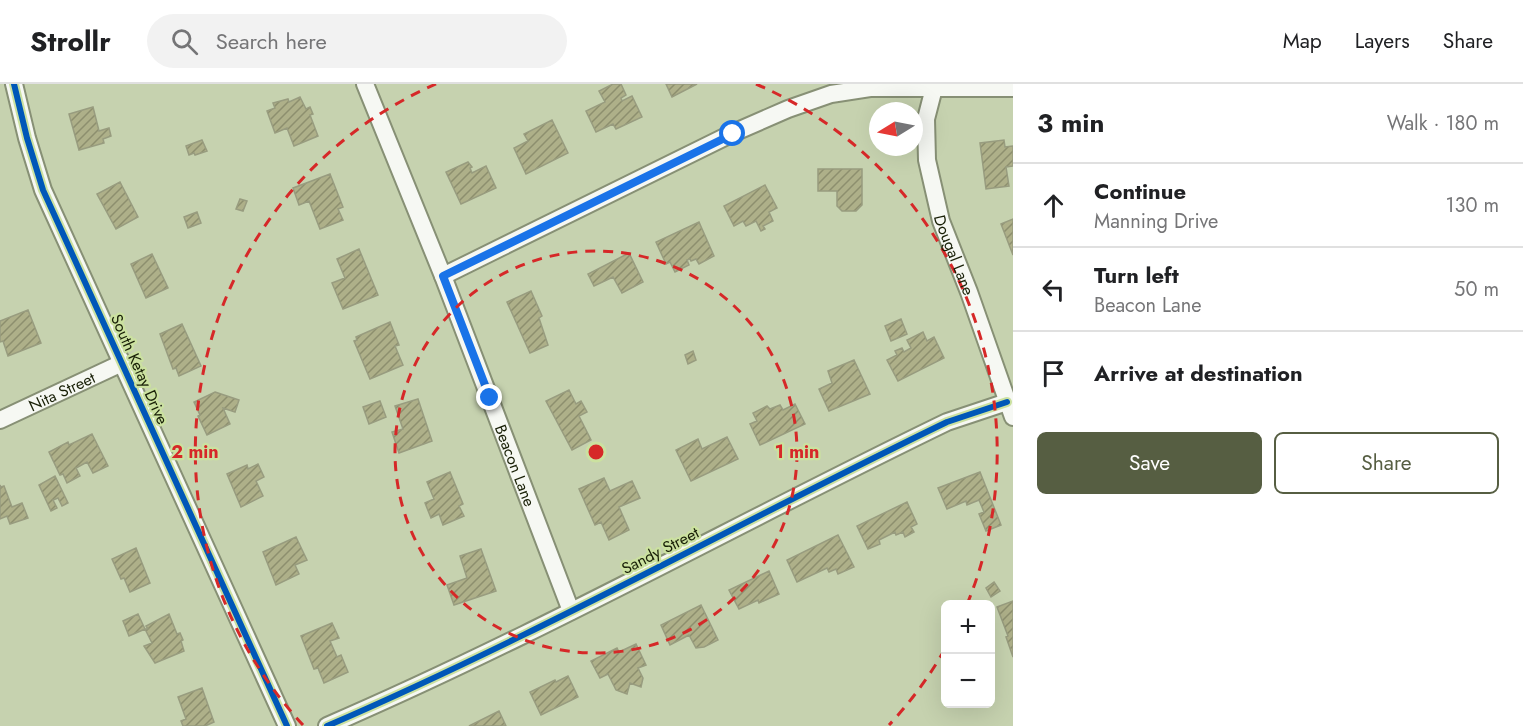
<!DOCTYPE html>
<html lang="en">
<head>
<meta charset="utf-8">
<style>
	body { margin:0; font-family:Jost,sans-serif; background:#f2f2f2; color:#202124 }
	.controls { position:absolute; right:18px; bottom:18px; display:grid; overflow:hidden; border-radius:9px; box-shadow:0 6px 24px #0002 }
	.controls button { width:54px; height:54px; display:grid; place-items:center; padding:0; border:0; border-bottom:2px solid #e0e0e0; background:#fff; color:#202124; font:30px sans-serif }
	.compass { position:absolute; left:869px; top:18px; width:54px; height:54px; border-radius:50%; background:#fff; box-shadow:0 6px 24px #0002; rotate:260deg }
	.stop { position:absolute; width:18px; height:18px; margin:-14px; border:4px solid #1a73e8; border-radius:50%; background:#fff }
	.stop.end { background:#1a73e8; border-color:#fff; box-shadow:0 2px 6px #0008 }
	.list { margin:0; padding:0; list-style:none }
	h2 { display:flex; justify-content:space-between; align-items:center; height:78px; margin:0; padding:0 24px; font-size:26px }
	h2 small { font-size:20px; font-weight:400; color:#757577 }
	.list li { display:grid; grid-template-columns:39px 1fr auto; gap:18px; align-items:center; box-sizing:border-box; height:84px; padding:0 24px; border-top:2px solid #e0e0e0 }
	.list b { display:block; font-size:22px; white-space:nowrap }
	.list p { margin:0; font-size:20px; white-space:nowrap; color:#757577 }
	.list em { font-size:20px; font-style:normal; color:#757577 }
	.actions { display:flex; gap:12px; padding:18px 24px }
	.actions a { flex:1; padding:14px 0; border:2px solid #565e42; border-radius:9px; text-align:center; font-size:21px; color:#565e42 }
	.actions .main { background:#565e42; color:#fff }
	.icon { flex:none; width:33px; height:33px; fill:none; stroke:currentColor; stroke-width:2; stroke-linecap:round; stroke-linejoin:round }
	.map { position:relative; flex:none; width:1013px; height:642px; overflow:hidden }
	header { display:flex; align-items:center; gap:36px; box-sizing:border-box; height:84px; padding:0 30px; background:#fff; border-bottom:2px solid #e0e0e0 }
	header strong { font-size:28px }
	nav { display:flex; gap:33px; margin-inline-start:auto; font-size:21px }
	.search { width:420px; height:54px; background:#f2f2f2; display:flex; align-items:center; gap:15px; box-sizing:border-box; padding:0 21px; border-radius:33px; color:#757577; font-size:22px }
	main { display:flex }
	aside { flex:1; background:#fff }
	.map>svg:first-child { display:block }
	.building { fill:url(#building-hatch); stroke:#989c7f; stroke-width:1.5 }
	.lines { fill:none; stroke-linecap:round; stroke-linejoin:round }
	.minor-casing { stroke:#879075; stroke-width:20 }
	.minor { stroke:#f6f8f3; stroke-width:16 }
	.cycleway-casing { stroke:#cbe1a0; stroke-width:10 }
	.cycleway { stroke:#0057b8; stroke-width:6 }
	.route { stroke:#1a73e8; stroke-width:8 }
	.ring { fill:none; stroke:#d62828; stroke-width:3; stroke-dasharray:10 8 }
	.labels { text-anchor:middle; stroke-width:4.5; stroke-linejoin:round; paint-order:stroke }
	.street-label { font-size:16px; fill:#192007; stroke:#cbe1a0 }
	.centre { fill:#d62828; stroke:#cbe1a0; stroke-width:3 }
	.ring-label { font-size:18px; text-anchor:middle; font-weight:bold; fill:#d62828; stroke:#cbe1a0; stroke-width:4.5; stroke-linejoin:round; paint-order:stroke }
</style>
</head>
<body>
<header>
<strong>Strollr</strong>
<div class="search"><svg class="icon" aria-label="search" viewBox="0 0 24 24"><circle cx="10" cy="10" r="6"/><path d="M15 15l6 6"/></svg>Search here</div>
<nav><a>Map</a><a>Layers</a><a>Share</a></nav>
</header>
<main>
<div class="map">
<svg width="1013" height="642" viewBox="0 0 1013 642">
	<defs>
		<pattern id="building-hatch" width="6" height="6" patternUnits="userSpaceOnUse" patternTransform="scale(1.5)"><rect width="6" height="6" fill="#aeb089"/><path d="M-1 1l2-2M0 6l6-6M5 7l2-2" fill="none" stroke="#8d8f6e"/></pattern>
	</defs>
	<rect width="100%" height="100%" fill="#c6d2af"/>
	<path class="building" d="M613,0H621L626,11L621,14L622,17L632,12L642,33L616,45L613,40L596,48L586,27L605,18L599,7Z
		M666,0H697L672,13Z
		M300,13L306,25L310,23L313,30L310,31L318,52L294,62L287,44L275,49L267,27L275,24L273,19L288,15L289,18Z
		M93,23L99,47L109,44L111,52L103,55L104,59L79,66L69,30Z
		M552,36L568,69L526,90L514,64L528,57L524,50Z
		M202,56L207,67L195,71L194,69L189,71L186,62Z
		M1004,56L1005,63L1013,62V82L1006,83L1009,102L986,105L980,59Z
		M468,78L472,83L470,84L472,89L486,82L496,104L461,120L446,88Z
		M818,85H862V121L856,127H842L837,122V107H818Z
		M330,90L343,123L338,125L343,136L320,145L309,117L299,121L293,104Z
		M120,98L138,133L116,145L97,110Z
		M765,101L777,124L769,128L773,137L763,142L765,145L761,147L756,137L746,142L743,137L734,142L724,122Z
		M240,115L247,117L243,127L236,125Z
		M197,128L201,139L188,144L184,133Z
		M1013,135V171L1001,140Z
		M699,138L714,172L699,180L696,175L691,177L690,175L687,176L689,181L675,188L670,178L666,180L656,158Z
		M359,165L378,211L343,225L332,199L345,194L337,175Z
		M629,169L643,198L622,209L613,193L594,202L588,190Z
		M152,170L168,204L146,214L131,180Z
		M531,207L542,232L539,234L548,261L530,269L507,218Z
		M28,226L41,259L8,272L3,257L0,258V237Z
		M901,235L907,250L891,257L885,242Z
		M390,238L399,261L395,262L403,281L370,295L354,257L357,256L356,253Z
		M182,240L201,282L179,292L176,284L173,285L160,250Z
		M923,248L927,257L934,253L944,274L898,297L887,276L897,271L895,267L902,264L904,268L911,264L907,256Z
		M693,267L696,276L688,280L685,271Z
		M854,276L870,310L829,327L819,305L832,299L828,287Z
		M569,306L576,320L581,317L587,328L579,332L591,356L572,366L546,317Z
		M215,308L239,316L235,328L223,324L230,340L207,351L198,332L200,331L194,318Z
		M418,315L432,357L399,369L392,348L403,345L395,322Z
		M380,317L386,333L369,340L363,323Z
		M795,320L805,340L760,361L750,340L757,337L753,329L767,322L770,325L780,321L783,326Z
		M92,350L108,382L93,389L87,378L76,384L80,392L67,399L63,390L60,391L49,368L68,358L69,361Z
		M727,353L738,375L691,397L676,366L698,355L702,365Z
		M258,380L264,393L256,397L263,412L241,423L227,390L247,381L248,385Z
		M450,388L463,420L459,422L464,432L443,441L439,430L431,434L425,419L434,415L427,398Z
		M980,388L1001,441L986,447L979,430L984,428L979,416L967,421L966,417L947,425L938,404Z
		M55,392L68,419L62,422L58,414L53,416L57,424L51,427L39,401Z
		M604,394L610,407L632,397L640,414L619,423L629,446L609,456L601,438L595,441L579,405Z
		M0,401L1,403L4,402L12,423L22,419L28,434L10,440L7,432L0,435Z
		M907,418L917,440L911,443L914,448L905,453L903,448L896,451L895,448L879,456L880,460L868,465L857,442Z
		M838,451L854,483L838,490L836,485L829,488L827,484L797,498L787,476Z
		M296,453L307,476L295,481L299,490L276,501L263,468Z
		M136,464L150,499L130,508L124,494L121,495L112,475Z
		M481,465L496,507L454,521L447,501L467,494L460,472Z
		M769,487L779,510L759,519L758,516L739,525L729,506Z
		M994,498L1000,507L991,513L986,504Z
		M1013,517V573L1006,553L1008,552L997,523Z
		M701,521L718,556L704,563L696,564L689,551L670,561L661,541Z
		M138,530L145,545L129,552L123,537Z
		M169,530L177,550L180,549L183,556L181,557L184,567L155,579L144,562L152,559L145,545H148L146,542Z
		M332,539L339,554L330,557L337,573L341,571L348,588L324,599L318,584L314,585L301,552Z
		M636,560L646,581L638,584L643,594L641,603L630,599L627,610L616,606L608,590L600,594L591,577L617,564L619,568Z
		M568,592L578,613L541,631L530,608L555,596L556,598Z
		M202,604L214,638L205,642H183L181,637L186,635L178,613Z
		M499,627L506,642H469Z"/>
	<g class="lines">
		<g class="minor-casing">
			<g id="minor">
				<path d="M14,0L27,54L43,106L287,642"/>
				<path id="s1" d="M365,0L443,192L571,527"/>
				<path id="s2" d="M934,4L926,35L927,76L941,137L969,208L1013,333"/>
				<path d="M443,192L733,49L788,25L831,10L870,4H1013"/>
				<path id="s3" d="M0,336L122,279"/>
				<path d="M327,642C538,551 740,438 947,338L1007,318"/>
			</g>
		</g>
		<use href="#minor" class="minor"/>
		<g class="cycleway-casing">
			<path id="cycleway" d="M14,0L27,54L43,106L287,642
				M327,642C538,551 740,438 947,338L1007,318"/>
		</g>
		<use href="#cycleway" class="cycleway"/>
	</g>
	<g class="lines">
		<path class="route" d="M490,314L443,192L733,50"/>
	</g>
	<g class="ring">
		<circle cx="596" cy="368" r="201"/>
		<path d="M945 565A401 401 0 0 1 889 641M303 641A401 401 0 0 1 436 0M756 0A401 401 0 0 1 968 518"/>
	</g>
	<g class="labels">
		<g class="street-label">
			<text dy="6" stroke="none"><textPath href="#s2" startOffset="172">Dougal Lane</textPath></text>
			<text transform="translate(140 285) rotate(66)" y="6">South Ketay Drive</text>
			<text dy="6" stroke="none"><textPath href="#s3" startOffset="68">Nita Street</textPath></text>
			<text dy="6" stroke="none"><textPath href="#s1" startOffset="410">Beacon Lane</textPath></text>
			<text transform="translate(660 466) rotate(-27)" y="6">Sandy Street</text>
		</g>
	</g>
	<circle cx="596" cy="368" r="9" class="centre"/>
	<g class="ring-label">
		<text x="797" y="374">1 min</text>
		<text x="195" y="374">2 min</text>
	</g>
</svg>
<div class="controls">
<button>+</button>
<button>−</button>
</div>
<svg class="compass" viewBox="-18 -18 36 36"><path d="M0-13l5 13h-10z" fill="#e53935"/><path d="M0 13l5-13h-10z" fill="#757577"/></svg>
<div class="stop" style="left:733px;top:50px"></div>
<div class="stop end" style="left:490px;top:314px"></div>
</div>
<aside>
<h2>3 min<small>Walk · 180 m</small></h2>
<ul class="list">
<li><svg class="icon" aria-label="ahead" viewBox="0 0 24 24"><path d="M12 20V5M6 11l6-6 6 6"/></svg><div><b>Continue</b><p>Manning Drive</p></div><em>130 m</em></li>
<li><svg class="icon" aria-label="left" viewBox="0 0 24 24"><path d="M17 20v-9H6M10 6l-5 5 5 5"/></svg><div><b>Turn left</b><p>Beacon Lane</p></div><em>50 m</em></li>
<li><svg class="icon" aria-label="arrive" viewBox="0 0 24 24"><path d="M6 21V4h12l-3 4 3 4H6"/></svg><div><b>Arrive at destination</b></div></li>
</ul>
<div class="actions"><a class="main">Save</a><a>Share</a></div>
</aside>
</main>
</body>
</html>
